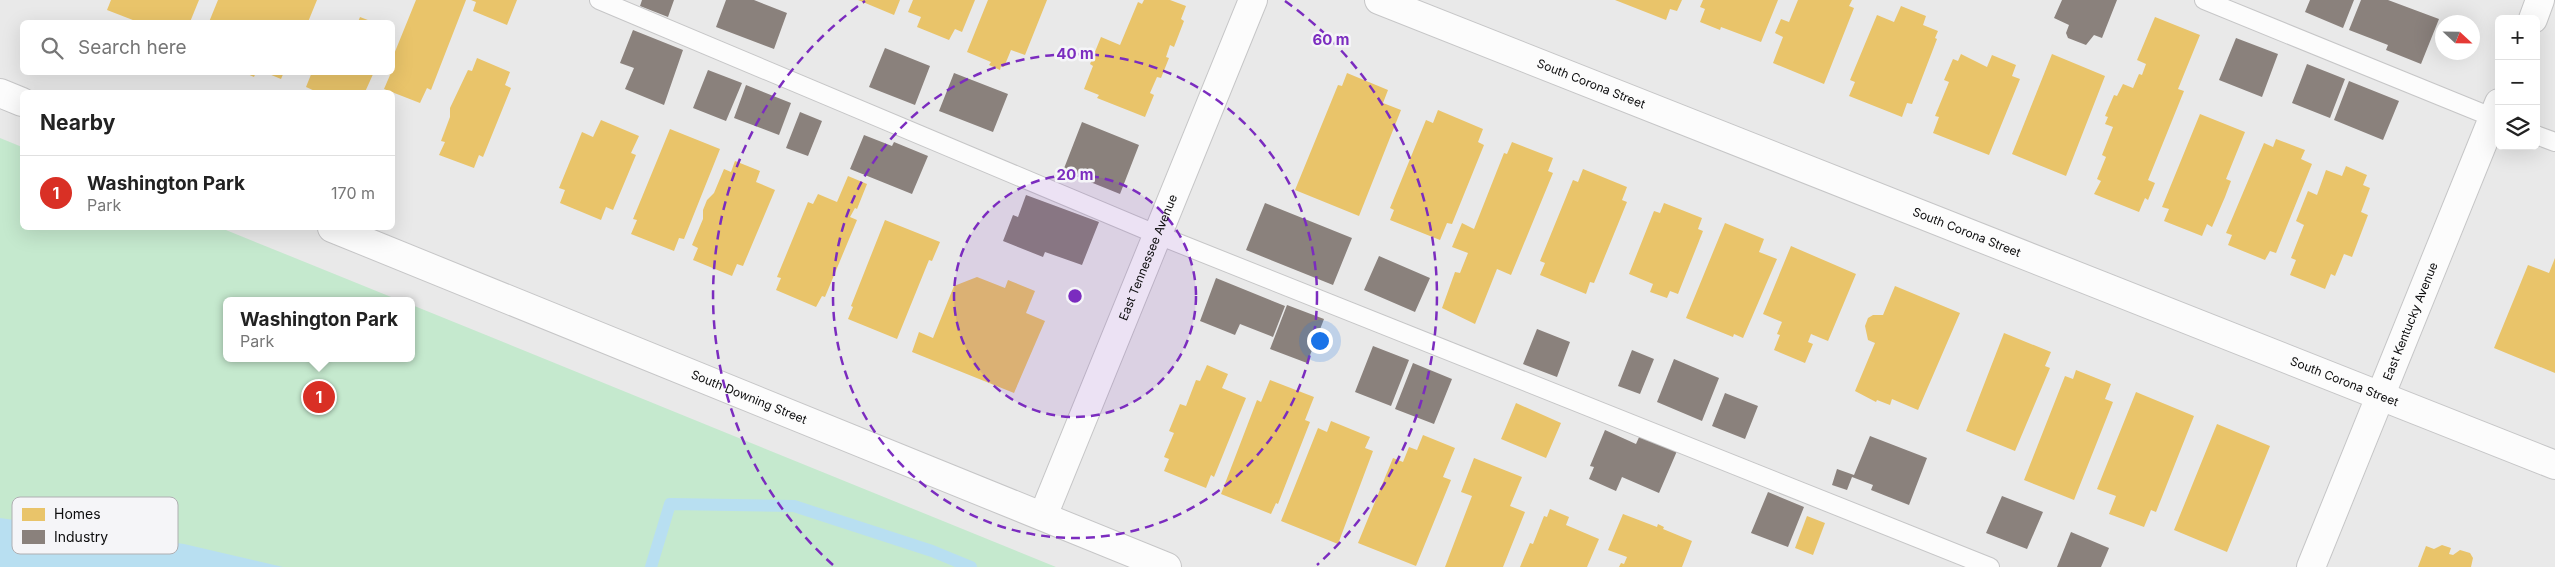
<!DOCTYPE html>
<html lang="en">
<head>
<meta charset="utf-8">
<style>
	body { margin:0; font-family:Inter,sans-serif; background:#f6f6f6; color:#222 }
	.controls { position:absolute; right:15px; top:15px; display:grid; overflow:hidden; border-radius:8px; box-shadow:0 5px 20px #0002 }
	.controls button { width:45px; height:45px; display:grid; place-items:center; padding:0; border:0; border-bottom:1px solid #e0e0e0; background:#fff; color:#222; font:25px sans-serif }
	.compass { position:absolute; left:2435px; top:15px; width:45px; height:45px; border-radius:50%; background:#fff; box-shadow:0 5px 20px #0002; rotate:112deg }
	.you { position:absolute; left:1319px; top:340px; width:18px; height:18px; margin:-12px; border:4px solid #fff; border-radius:50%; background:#1a73e8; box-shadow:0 0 0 8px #1a73e833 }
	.badge { display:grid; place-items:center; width:32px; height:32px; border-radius:50%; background:#d93025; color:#fff; font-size:16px; font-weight:700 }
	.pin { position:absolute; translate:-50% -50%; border:2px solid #fff; box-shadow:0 1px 5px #0006 }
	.popup { position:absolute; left:223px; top:297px; width:192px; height:65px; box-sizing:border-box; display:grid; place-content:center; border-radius:8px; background:#fff; filter:drop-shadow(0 1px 4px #0005); font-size:16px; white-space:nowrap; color:#767676 }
	.popup b { font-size:19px; color:#222 }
	.popup::after { content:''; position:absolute; left:50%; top:100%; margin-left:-10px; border:10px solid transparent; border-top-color:#fff }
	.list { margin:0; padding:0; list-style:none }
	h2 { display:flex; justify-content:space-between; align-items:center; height:65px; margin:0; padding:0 20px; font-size:21px }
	h2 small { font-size:16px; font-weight:400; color:#767676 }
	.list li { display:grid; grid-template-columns:32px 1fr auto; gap:15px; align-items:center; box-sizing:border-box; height:75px; padding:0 20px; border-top:1px solid #e0e0e0 }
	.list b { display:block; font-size:19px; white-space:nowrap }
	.list p { margin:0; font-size:16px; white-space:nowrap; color:#767676 }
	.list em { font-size:16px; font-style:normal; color:#767676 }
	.icon { flex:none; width:28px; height:28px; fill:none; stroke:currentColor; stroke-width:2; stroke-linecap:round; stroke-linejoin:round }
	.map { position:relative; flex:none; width:2555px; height:567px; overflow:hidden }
	.search { position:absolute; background:#fff; box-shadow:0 5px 20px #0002; left:20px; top:20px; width:375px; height:55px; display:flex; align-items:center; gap:12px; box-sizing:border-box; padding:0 18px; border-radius:8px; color:#767676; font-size:19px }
	.panel { position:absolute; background:#fff; box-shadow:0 5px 20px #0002; left:20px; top:90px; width:375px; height:140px; border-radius:8px }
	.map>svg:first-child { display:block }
	.green { fill:#c5e9ce }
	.water { fill:#b8dff1 }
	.homes { fill:#e9c46a }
	.industry { fill:#8a817c }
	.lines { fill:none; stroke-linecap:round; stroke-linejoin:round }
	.stream { stroke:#b8dff1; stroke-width:12 }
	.service-casing { stroke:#c6c6c7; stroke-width:20 }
	.minor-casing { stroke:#c6c6c7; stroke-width:30 }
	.secondary-casing { stroke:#c6c6c7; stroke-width:30 }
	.service { stroke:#fcfcfc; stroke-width:18 }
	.minor { stroke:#fcfcfc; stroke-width:28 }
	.secondary { stroke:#fcfcfc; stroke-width:28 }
	.ring { fill:none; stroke:#7b2cbf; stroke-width:2.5; stroke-dasharray:9 6 }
	.labels { text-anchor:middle; stroke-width:5; stroke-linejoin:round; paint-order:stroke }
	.street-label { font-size:12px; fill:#0d0d0e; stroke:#f5f5f8 }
	.key { fill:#f5f5f8; stroke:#afafb2; stroke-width:1 }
	.key-label { font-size:14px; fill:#0d0d0e }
	.centre { fill:#7b2cbf; stroke:#f5f5f8; stroke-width:2.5 }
	.ring-label { font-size:15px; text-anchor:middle; font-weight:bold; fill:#7b2cbf; stroke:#f5f5f8; stroke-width:5; stroke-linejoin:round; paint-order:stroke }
</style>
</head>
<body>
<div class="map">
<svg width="2555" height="567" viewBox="0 0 2555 567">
	<rect width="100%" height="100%" fill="#e9e9e9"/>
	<path class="green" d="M0,138L22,147V228H221L401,301H226V358H412V305L1056,567H0Z"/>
	<path class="water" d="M0,518L184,544L283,567H0Z"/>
	<path class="homes" d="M111,0H199L190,22H138L107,10Z
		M218,0H317L308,22H209Z
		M416,0H466L431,90L427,88L420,103L384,89L390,75L385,72H392V59Z
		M471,0H517L507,25L473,11L476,2Z
		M858,0H900L894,15Z
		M913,0H975L962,32L955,29L949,40L917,27L921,17L908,12Z
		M988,0H1047L1025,55L1011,50L1004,67L1001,66L1000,70L989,65L991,62L967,52Z
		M1144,0H1170L1186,6L1181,19L1184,21L1174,47L1170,45L1166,57L1169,58L1161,78L1157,77L1150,93L1154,95L1145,117L1097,98L1099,95L1084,89L1093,66L1090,64L1101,37L1120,45L1138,2L1142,4Z
		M1615,0H1682L1677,11L1670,9L1666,20Z
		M1703,0H1778L1761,42L1721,27L1720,30L1700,22L1705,9L1700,7Z
		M1798,0H1852L1849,6L1854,8L1824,84L1773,63L1783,37L1775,33L1781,19L1789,22Z
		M1901,6L1926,16L1923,25L1938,31L1935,38L1937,39L1912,104L1907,103L1902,117L1849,96L1855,82L1850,80L1877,15L1894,22Z
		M360,17L373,22H358Z
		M2155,17L2200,35L2178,89L2184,91L2148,180L2155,183L2148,200L2145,198L2139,212L2094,194L2101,181L2097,179L2106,157L2102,155L2113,127L2105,124L2108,117L2105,116L2114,95L2117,96L2123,84L2133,88L2139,74L2142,75L2146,64L2137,60Z
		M1961,54L1987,67L1992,55L2016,65L2012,76L2020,79L1989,155L1933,133L1939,117L1935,116L1949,82L1944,80L1953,59L1958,61Z
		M2052,54L2105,76L2066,176L2012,154Z
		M477,58L510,72L505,85L511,88L483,157L479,155L474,168L439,155L445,142L441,141L450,117V108L468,70L472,71Z
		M243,72H256L254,77Z
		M264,72H284L281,79Z
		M312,72H374L365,92H317L306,87Z
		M1347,73L1388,90L1383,103L1401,110L1359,216L1295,190L1338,85L1342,86Z
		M1438,110L1483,129L1478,142L1484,145L1452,224L1447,223L1440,240L1390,220L1394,210L1390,208L1426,120L1433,123Z
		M2200,114L2245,132L2226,179L2231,181L2225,197L2212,227L2207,224L2202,236L2164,221L2169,209L2162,207Z
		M601,120L639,136L631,153L636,155L613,210L606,207L601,220L560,203L565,190L559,188L582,132L593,137Z
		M670,129L720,149L684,239L679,238L674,251L631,234L637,220L633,219Z
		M2276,139L2305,150L2301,159L2312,164L2276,253L2270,251L2265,260L2228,245L2232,235L2226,233L2264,143L2273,147Z
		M1512,142L1553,158L1548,171L1553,173L1511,275L1497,269L1475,324L1442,308L1455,272L1460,273L1468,253L1452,247L1462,223L1474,229L1504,153L1507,154Z
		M735,161L760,171L756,182L775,190L743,266L737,264L732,276L693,260L698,248L692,245L703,219V210L707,200L714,193L724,169L731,172Z
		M2346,166L2367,175L2363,185L2370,188L2361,212L2368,215L2352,257L2344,254L2335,276L2331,274L2325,289L2290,275L2296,260L2291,258L2304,225L2296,221L2308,191L2317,195L2326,170L2342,176Z
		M1583,169L1627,187L1622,200L1627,202L1594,283L1590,282L1586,294L1540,275L1545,263L1540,261L1573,180L1578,182Z
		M848,176L867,184L857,209L855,208L850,217L857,220L825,297L822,296L816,307L776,290L781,278L777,277L808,202L813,204L818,194L837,202Z
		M1664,203L1702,218L1698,229L1703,231L1678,294L1670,291L1667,298L1650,292L1653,284L1629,274L1654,211L1660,213Z
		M885,220L940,242L932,261L929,260L897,339L848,319L853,307L851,306Z
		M1725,223L1764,239L1759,252L1777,259L1743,338L1734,334L1733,337L1686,318Z
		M1791,246L1856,274L1828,341L1811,334L1808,342L1813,344L1805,363L1774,350L1780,335L1777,334L1782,322L1763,314Z
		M2555,258V373L2494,348L2528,265L2549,273Z
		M977,277L1005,288L1008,280L1035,291L1026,313L1045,321L1014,393L912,352L919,332L933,338L954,286Z
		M1895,286L1960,313L1918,410L1892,399L1890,405L1877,400L1876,402L1855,391L1875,343L1868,340L1865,326L1868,318L1873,315H1883Z
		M2004,333L2051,352L2045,366L2050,368L2015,451L1966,431Z
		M1207,365L1228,374L1222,388L1246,398L1214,477L1211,475L1206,488L1164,471L1169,459L1164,457L1174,433L1169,431L1180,404L1186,406L1196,380L1200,381Z
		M2076,370L2111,384L2105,399L2113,402L2074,500L2024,480L2065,376L2073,379Z
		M1270,380L1314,397L1305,420L1310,422L1278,504L1276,503L1271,514L1221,494L1257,400L1261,402Z
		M2136,392L2194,416L2156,512L2151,510L2144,527L2109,514L2116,496L2097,489Z
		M1516,403L1561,423L1546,458L1501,439Z
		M1331,421L1370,437L1365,448L1373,451L1338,544L1281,521L1318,428L1327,432Z
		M2217,424L2270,446L2227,552L2174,530Z
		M1423,435L1455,448L1443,477L1451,480L1416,566L1358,543L1393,458L1403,462L1409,447L1417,450Z
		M1474,458L1522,477L1510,506L1525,512L1503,567H1445L1472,496L1461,492Z
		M1550,509L1569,517L1566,525L1599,539L1587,567H1520L1530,543L1533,544L1544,516L1547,517Z
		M1623,514L1657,527L1658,524L1664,527L1663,529L1692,541L1682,567H1619L1621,563L1624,564L1627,557L1608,550Z
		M1807,516L1825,523L1813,555L1795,548Z
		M2442,545L2451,548L2449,554L2453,555L2460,550L2470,553L2473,558L2471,567H2418L2426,546L2434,549Z"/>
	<path class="industry" d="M642,0H674L668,17L640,6Z
		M726,0H754L787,13L774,49L716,27Z
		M2062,0H2117L2102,38L2094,35L2086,45L2068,38L2066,33L2069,25L2054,18Z
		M2310,0H2354L2343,28L2305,12Z
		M2361,0H2388L2439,19L2421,64L2386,50L2388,45L2349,30Z
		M633,30L683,50L664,105L625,89L634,68L620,63Z
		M2236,38L2278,54L2262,97L2219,80Z
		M885,48L930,66L915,105L869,87Z
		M2307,64L2345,79L2330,118L2292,103Z
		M708,70L742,83L726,121L693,108Z
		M954,73L1008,94L993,132L939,111Z
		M2349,81L2399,101L2383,140L2334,120Z
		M746,85L791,103L779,135L734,118Z
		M800,112L822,121L808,156L786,148Z
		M1082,122L1139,145L1120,194L1063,171Z
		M864,135L892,146L894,142L928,156L912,194L850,169Z
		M1026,195L1099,222L1082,265L1045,252L1043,257L1003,241L1013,215L1018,217Z
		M1265,203L1352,238L1333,285L1246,250Z
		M1379,256L1430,278L1415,312L1364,290Z
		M1216,278L1285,306L1273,337L1240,324L1235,335L1200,321Z
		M1287,305L1324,319L1307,363L1270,349Z
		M1537,329L1570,342L1557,377L1523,364Z
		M1373,346L1409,360L1391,406L1355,392Z
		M1632,350L1654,359L1640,394L1618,386Z
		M1674,359L1719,378L1702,421L1657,402Z
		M1413,363L1452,379L1434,424L1395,409Z
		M1725,393L1758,406L1745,439L1712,426Z
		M1605,430L1636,444L1640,435L1677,451L1659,493L1622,477L1616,491L1589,479L1594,467L1590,466Z
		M1870,436L1927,458L1909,505L1871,490L1873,485L1852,477L1847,490L1832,485L1837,469L1854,475Z
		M1768,492L1804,507L1788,547L1751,533Z
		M2002,496L2043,512L2027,549L1986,533Z
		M2071,532L2109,548L2101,567H2057Z"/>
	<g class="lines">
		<path class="stream" d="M651,567L670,504L794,506L932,551L971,567"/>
		<g class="service-casing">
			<path id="service" d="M599,0L1158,235L1990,567
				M2204,0L2499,120
				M2536,135L2555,142"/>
		</g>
		<g class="minor-casing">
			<g id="minor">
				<path id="s1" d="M1379,0L2555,465"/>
				<path d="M2533,19L2540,0"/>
				<path id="s2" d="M1043,516L1253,0"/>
				<path id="s3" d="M2311,567L2499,103"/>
			</g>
		</g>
		<g class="secondary-casing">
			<g id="secondary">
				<path d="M0,93L22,102"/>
				<path id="s4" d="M332,228L1167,567"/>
			</g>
		</g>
		<use href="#service" class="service"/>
		<use href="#minor" class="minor"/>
		<use href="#secondary" class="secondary"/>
	</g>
	<circle cx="1075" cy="296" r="121" fill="#7b2cbf" fill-opacity=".12"/>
	<g class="ring">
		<circle cx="1075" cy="296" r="121"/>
		<circle cx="1075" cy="296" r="242"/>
		<path d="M833 565A362 362 0 0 1 865 1M1285 1A362 362 0 0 1 1317 565"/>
	</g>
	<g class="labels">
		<g class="street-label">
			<text dy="4" stroke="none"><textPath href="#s1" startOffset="228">South Corona Street</textPath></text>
			<text dy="4" stroke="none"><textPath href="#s1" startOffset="632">South Corona Street</textPath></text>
			<text dy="4" stroke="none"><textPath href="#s2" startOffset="279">East Tennessee Avenue</textPath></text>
			<text dy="4" stroke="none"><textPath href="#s3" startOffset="265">East Kentucky Avenue</textPath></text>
			<text dy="4" stroke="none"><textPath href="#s1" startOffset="1038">South Corona Street</textPath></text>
			<text dy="4" stroke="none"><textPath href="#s4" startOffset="450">South Downing Street</textPath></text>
		</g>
	</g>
	<rect x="12" y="497" width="166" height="57" rx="8" class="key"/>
	<rect x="22" y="508" width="23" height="13" fill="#e9c46a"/>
	<rect x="22" y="530" width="23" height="14" fill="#8a817c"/>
	<g class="key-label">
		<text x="54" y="519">Homes</text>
		<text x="54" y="542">Industry</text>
	</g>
	<circle cx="1075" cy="296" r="8" class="centre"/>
	<g class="ring-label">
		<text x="1331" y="45">60 m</text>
		<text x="1075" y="59">40 m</text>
		<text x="1075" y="180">20 m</text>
	</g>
</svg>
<div class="controls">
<button>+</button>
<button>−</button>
<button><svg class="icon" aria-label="layers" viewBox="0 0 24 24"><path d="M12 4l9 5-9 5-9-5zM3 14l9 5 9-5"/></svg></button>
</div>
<svg class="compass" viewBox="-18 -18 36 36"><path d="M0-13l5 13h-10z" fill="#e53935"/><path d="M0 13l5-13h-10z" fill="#767676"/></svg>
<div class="you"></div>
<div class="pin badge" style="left:319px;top:397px">1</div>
<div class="popup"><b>Washington Park</b>Park</div>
<div class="search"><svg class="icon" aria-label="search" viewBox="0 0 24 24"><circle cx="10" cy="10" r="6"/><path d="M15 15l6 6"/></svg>Search here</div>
<section class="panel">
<h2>Nearby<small></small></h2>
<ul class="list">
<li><span class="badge">1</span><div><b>Washington Park</b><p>Park</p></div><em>170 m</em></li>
</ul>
</section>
</div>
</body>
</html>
